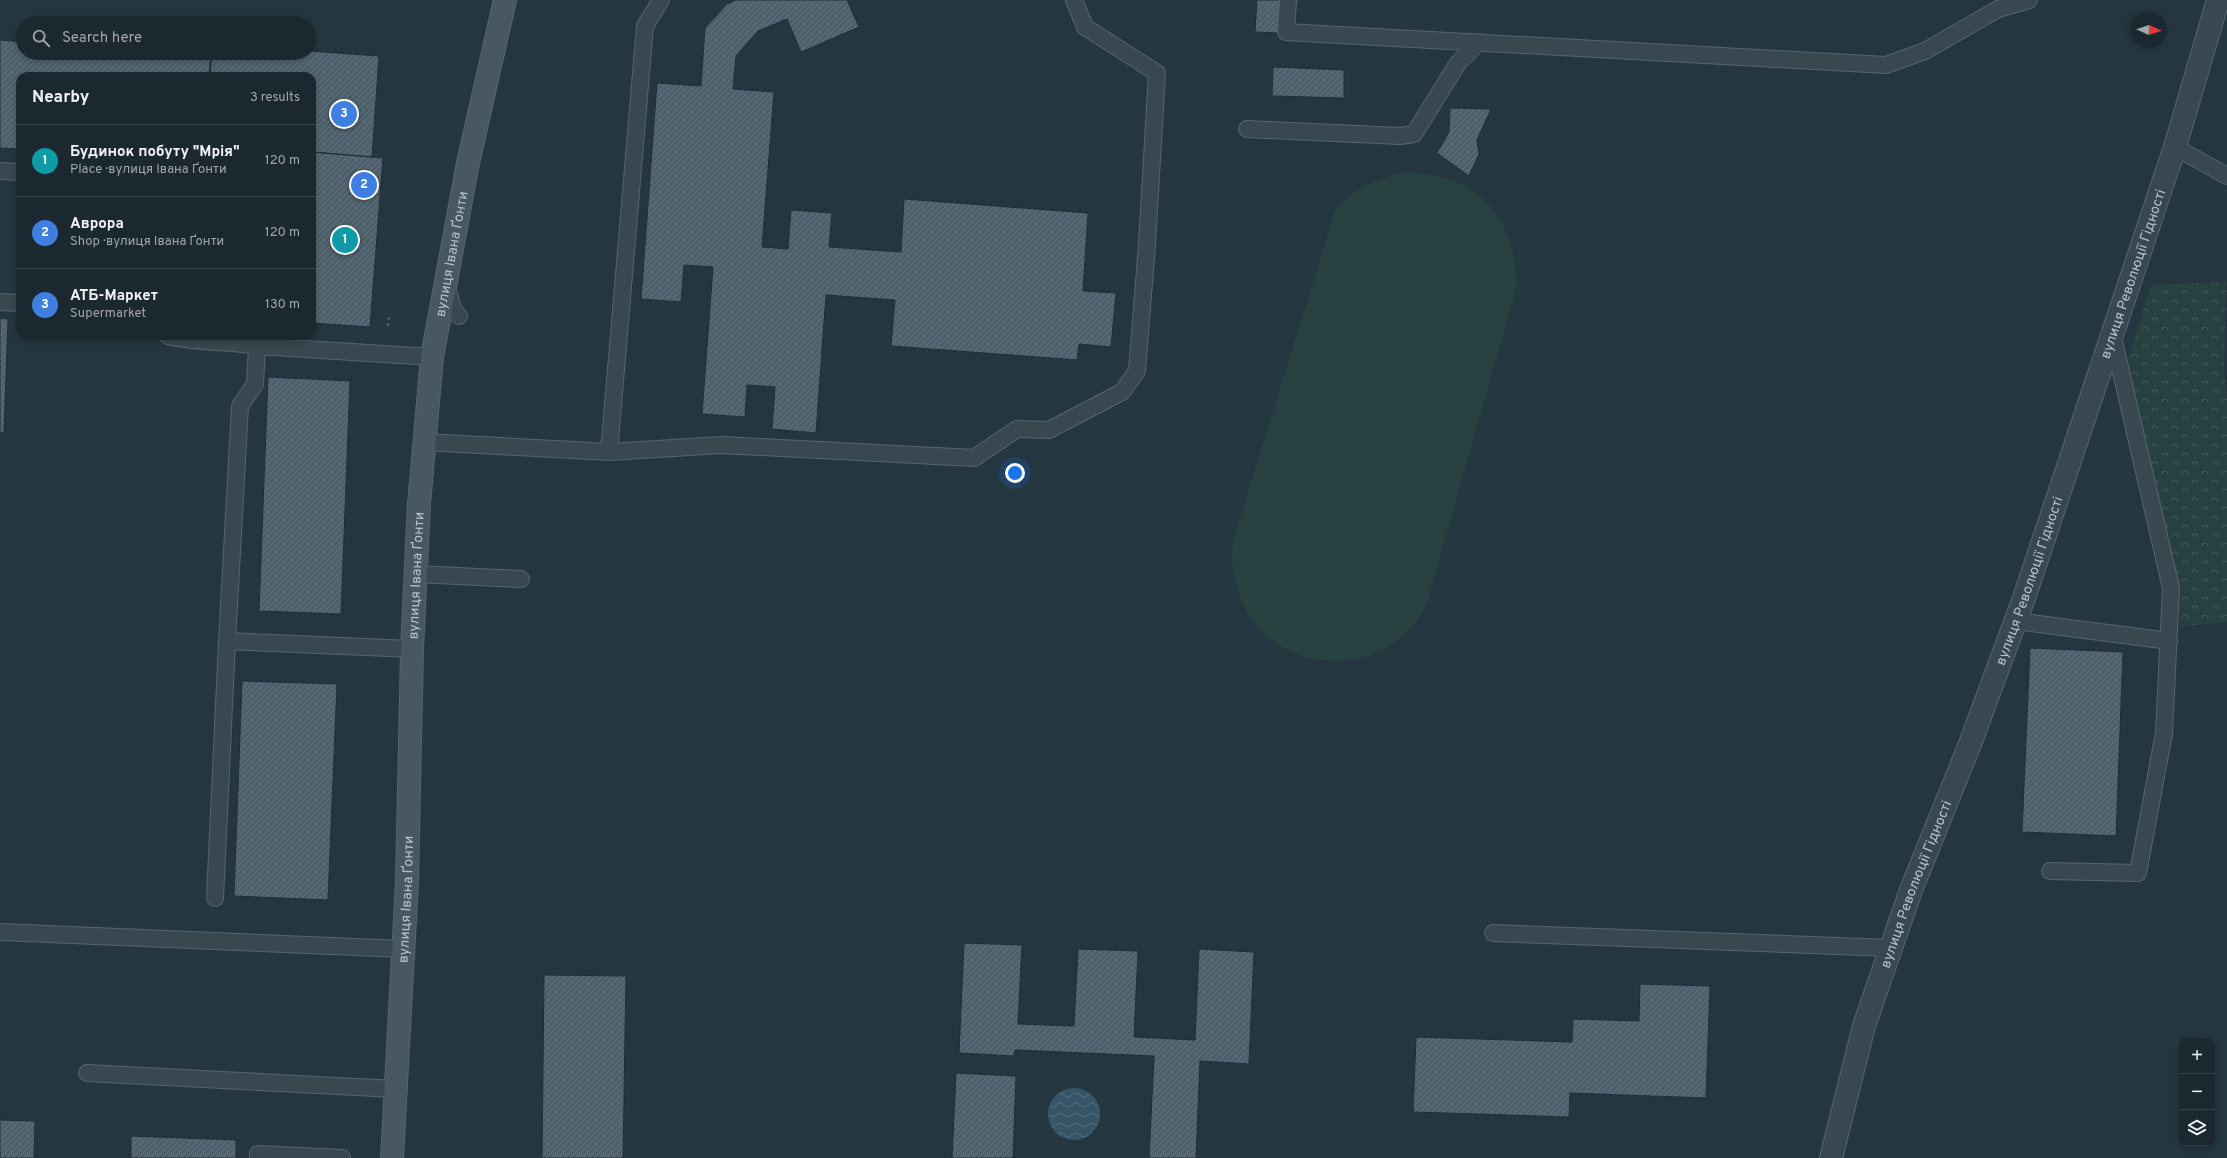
<!DOCTYPE html>
<html lang="en">
<head>
<meta charset="utf-8">
<style>
	body { margin:0; font-family:Overpass,sans-serif; background:#28343c; color:#f1f3f6 }
	.controls { position:absolute; right:12px; bottom:12px; display:grid; overflow:hidden; border-radius:8px; box-shadow:0 2px 6px #0003 }
	.controls button { width:36px; height:36px; display:grid; place-items:center; padding:0; border:0; border-bottom:1px solid #39444c; background:#1b2830; color:#f1f3f6; font:20px sans-serif }
	.compass { position:absolute; left:2131px; top:12px; width:36px; height:36px; border-radius:50%; background:#1b2830; box-shadow:0 2px 6px #0003; rotate:93deg }
	.you { position:absolute; left:1015px; top:473px; width:14px; height:14px; margin:-10px; border:3px solid #fff; border-radius:50%; background:#1a73e8; box-shadow:0 0 0 6px #1a73e833 }
	.badge { display:grid; place-items:center; width:26px; height:26px; border-radius:50%; background:#8accfb; color:#fff; font-size:13px; font-weight:700 }
	.pin { position:absolute; translate:-50% -50%; border:2px solid #fff; box-shadow:0 1px 4px #0006 }
	.list { margin:0; padding:0; list-style:none }
	h2 { display:flex; justify-content:space-between; align-items:center; height:52px; margin:0; padding:0 16px; font-size:17px }
	h2 small { font-size:13px; font-weight:400; color:#a0a6ab }
	.list li { display:grid; grid-template-columns:26px 1fr auto; gap:12px; align-items:center; box-sizing:border-box; height:72px; padding:0 16px; border-top:1px solid #39444c }
	.list b { display:block; font-size:15px; white-space:nowrap }
	.list p { margin:0; font-size:13px; white-space:nowrap; color:#a0a6ab }
	.list em { font-size:13px; font-style:normal; color:#a0a6ab }
	.icon { flex:none; width:22px; height:22px; fill:none; stroke:currentColor; stroke-width:2; stroke-linecap:round; stroke-linejoin:round }
	.map { position:relative; flex:none; width:2227px; height:1158px; overflow:hidden }
	.search { position:absolute; background:#1b2830; box-shadow:0 2px 6px #0003; left:16px; top:16px; width:300px; height:44px; display:flex; align-items:center; gap:10px; box-sizing:border-box; padding:0 14px; border-radius:22px; color:#a0a6ab; font-size:15px }
	.panel { position:absolute; background:#1b2830; box-shadow:0 2px 6px #0003; left:16px; top:72px; width:300px; height:268px; border-radius:12px }
	.map>svg:first-child { display:block }
	.park { fill:url(#park-crowns) }
	.pitch { fill:#26413f }
	.water { fill:url(#water-waves) }
	.building { fill:url(#building-hatch); stroke:#202e37 }
	.lines { fill:none; stroke-linecap:round; stroke-linejoin:round }
	.lane-casing { stroke:#57656e; stroke-width:18 }
	.street-casing { stroke:#57656e; stroke-width:24 }
	.secondary-casing { stroke:#57656e; stroke-width:24 }
	.path { stroke:#455d5b; stroke-width:2.5; stroke-dasharray:3 3; stroke-linecap:butt }
	.lane { stroke:#394750; stroke-width:16 }
	.street { stroke:#394750; stroke-width:22 }
	.secondary { stroke:#475763; stroke-width:22 }
	.labels { text-anchor:middle; stroke-width:4; stroke-linejoin:round; paint-order:stroke }
	.street-label { font-size:14px; fill:#b5c2cb; stroke:#1e2c35 }
</style>
</head>
<body>
<div class="map">
<svg width="2227" height="1158" viewBox="0 0 2227 1158">
	<defs>
		<pattern id="park-crowns" width="20" height="18" patternUnits="userSpaceOnUse"><rect width="20" height="18" fill="#26413f"/><path d="M2 6a3 3 0 1 1 6 0M12 15a3 3 0 1 1 6 0" fill="none" stroke="#435b59"/></pattern>
		<pattern id="water-waves" width="16" height="10" patternUnits="userSpaceOnUse"><rect width="16" height="10" fill="#385568"/><path d="M0 5q4-4 8 0t8 0" fill="none" stroke="#536c7c"/></pattern>
		<pattern id="building-hatch" width="6" height="6" patternUnits="userSpaceOnUse"><rect width="6" height="6" fill="#4d606b"/><path d="M-1 1l2-2M0 6l6-6M5 7l2-2" fill="none" stroke="#64757f"/></pattern>
	</defs>
	<rect width="100%" height="100%" fill="#243640"/>
	<path class="park" d="M2226,282L2224,369L2227,396V622L2180,626L2179,585L2127,362L2151,285Z"/>
	<path class="pitch" d="M1400,173C1473,170 1515,213 1517,285L1427,604C1421,614 1415,625 1406,633C1391,648 1370,658 1349,660C1277,670 1225,610 1233,540L1336,208C1355,189 1374,180 1400,173Z"/>
	<path class="water" d="M1048 1114a26 26 0 1 1 52 0a26 26 0 1 1-52 0Z"/>
	<path class="building" d="M736,0H847L859,27L801,52L787,19L758,31L736,56L733,89L774,92L762,247L788,249L791,210L832,213L829,247L901,252L904,199L1088,213L1083,291L1116,293L1111,347L1079,344L1077,360L891,346L895,300L826,295L816,433L772,429L775,387L747,385L745,417L702,414L713,267L684,265L681,302L641,299L657,83L701,86L705,28L727,4Z
		M1257,0H1280L1278,33L1255,32Z
		M0,40L23,42V53H211L209,76H20V149L0,148Z
		M309,51L379,56L372,157L312,152V76H210L212,53H309Z
		M1273,67L1344,70V98L1272,96Z
		M1450,108L1491,109L1477,140L1479,154L1469,176L1437,153L1449,132Z
		M312,152L383,158L370,327L312,323Z
		M0,318L8,319L4,433H0Z
		M268,377L350,381L341,614L259,611Z
		M2030,648L2123,652L2116,836L2022,832Z
		M242,681L337,684L328,900L234,896Z
		M964,943L1022,945L1018,1024L1074,1026L1078,949L1138,951L1134,1037L1195,1040L1199,949L1254,952L1249,1064L1200,1061L1196,1158H1149L1154,1056L1015,1050L1014,1056L959,1053Z
		M544,975L626,976L623,1158H542Z
		M1640,984L1710,986L1706,1098L1570,1093L1569,1117L1413,1112L1416,1037L1572,1042L1573,1019L1639,1021Z
		M956,1073L1016,1076L1013,1158H952Z
		M0,1120L35,1121L34,1158H0Z
		M131,1136L236,1140V1158H131Z"/>
	<g class="lines">
		<g class="lane-casing">
			<path id="lane" d="M1288,0L1286,32L1886,65L1925,51L1998,9L2029,0
				M1247,129L1400,136L1414,134L1458,63L1479,42
				M2175,147L2227,176
				M0,171L20,172
				M447,286L453,309L459,316
				M0,302L20,303
				M168,336C197,343 227,341 257,346L432,357
				M257,346L255,384L240,406L227,641L412,649
				M425,442L609,452L645,26L661,0
				M609,452L721,445L974,458L1017,429L1049,430L1122,392L1137,371L1147,244L1157,73L1085,27L1074,0
				M416,574L521,579
				M2016,621L2169,641
				M2050,871L2138,873L2164,733L2171,588L2112,333
				M215,898L227,641
				M0,932L403,949
				M1493,933L1891,948
				M87,1073L396,1089
				M258,1158V1154L342,1158"/>
		</g>
		<g class="street-casing">
			<g id="street">
				<path id="s1" d="M1831,1158L1864,1026L1911,890L1970,744L2024,598L2175,147L2218,0"/>
			</g>
		</g>
		<g class="secondary-casing">
			<g id="secondary">
				<path id="s2" d="M392,1158L407,882L412,649L419,504L432,357L468,163L505,0"/>
			</g>
		</g>
		<path class="path" d="M388,326L389,314"/>
		<use href="#lane" class="lane"/>
		<use href="#street" class="street"/>
		<use href="#secondary" class="secondary"/>
	</g>
	<g class="labels">
		<g class="street-label">
			<text dy="5" stroke="none"><textPath href="#s2" startOffset="907">вулиця Івана Ґонти</textPath></text>
			<text dy="5" stroke="none"><textPath href="#s1" startOffset="935">вулиця Революції Гідності</textPath></text>
			<text dy="5" stroke="none"><textPath href="#s2" startOffset="583">вулиця Івана Ґонти</textPath></text>
			<text dy="5" stroke="none"><textPath href="#s1" startOffset="611">вулиця Революції Гідності</textPath></text>
			<text dy="5" stroke="none"><textPath href="#s1" startOffset="287">вулиця Революції Гідності</textPath></text>
			<text dy="5" stroke="none"><textPath href="#s2" startOffset="259">вулиця Івана Ґонти</textPath></text>
		</g>
	</g>
</svg>
<div class="controls">
<button>+</button>
<button>−</button>
<button><svg class="icon" aria-label="layers" viewBox="0 0 24 24"><path d="M12 4l9 5-9 5-9-5zM3 14l9 5 9-5"/></svg></button>
</div>
<svg class="compass" viewBox="-18 -18 36 36"><path d="M0-13l5 13h-10z" fill="#e53935"/><path d="M0 13l5-13h-10z" fill="#a0a6ab"/></svg>
<div class="you"></div>
<div class="pin badge" style="left:345px;top:240px;background:#0f9aa8">1</div>
<div class="pin badge" style="left:364px;top:185px;background:#3f7fe0">2</div>
<div class="pin badge" style="left:344px;top:114px;background:#3f7fe0">3</div>
<div class="search"><svg class="icon" aria-label="search" viewBox="0 0 24 24"><circle cx="10" cy="10" r="6"/><path d="M15 15l6 6"/></svg>Search here</div>
<section class="panel">
<h2>Nearby<small>3 results</small></h2>
<ul class="list">
<li><span class="badge" style="background:#0f9aa8">1</span><div><b>Будинок побуту &quot;Мрія&quot;</b><p>Place · вулиця Івана Ґонти</p></div><em>120 m</em></li>
<li><span class="badge" style="background:#3f7fe0">2</span><div><b>Аврора</b><p>Shop · вулиця Івана Ґонти</p></div><em>120 m</em></li>
<li><span class="badge" style="background:#3f7fe0">3</span><div><b>АТБ-Маркет</b><p>Supermarket</p></div><em>130 m</em></li>
</ul>
</section>
</div>
</body>
</html>
